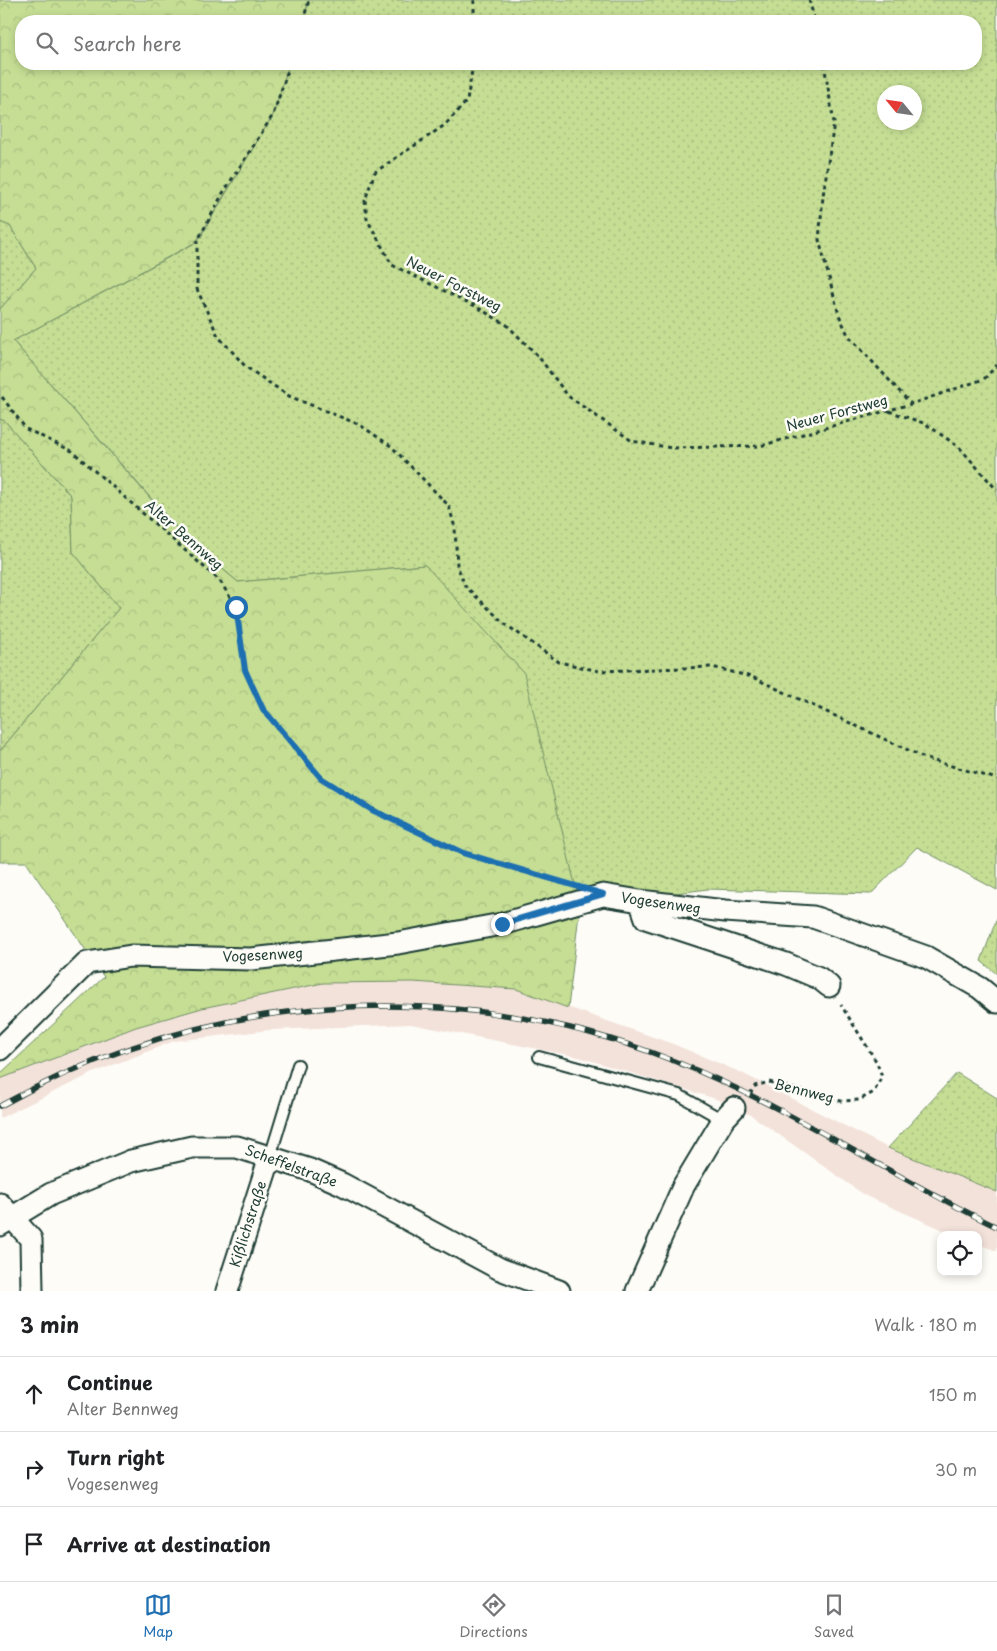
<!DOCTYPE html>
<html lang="en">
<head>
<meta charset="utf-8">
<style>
	body { margin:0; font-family:"Playpen Sans",sans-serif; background:#f6f6f6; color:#202124 }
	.controls { position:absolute; right:15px; bottom:15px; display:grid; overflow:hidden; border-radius:10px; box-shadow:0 2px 8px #0003 }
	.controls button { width:45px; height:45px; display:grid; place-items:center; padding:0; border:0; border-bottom:1px solid #e0e0e0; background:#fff; color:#202124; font:25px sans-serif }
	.compass { position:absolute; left:877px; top:85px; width:45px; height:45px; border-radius:50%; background:#fff; box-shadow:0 2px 8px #0003; rotate:299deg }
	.stop { position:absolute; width:15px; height:15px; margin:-11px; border:4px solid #1f6fb2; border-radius:50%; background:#fff }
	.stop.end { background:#1f6fb2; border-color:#fff; box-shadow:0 1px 5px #0008 }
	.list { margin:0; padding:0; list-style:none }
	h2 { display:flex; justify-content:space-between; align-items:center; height:65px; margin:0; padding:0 20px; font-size:21px }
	h2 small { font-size:16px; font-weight:400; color:#757577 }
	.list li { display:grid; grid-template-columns:32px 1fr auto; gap:15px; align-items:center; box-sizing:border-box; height:75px; padding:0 20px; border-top:1px solid #e0e0e0 }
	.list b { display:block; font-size:19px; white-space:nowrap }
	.list p { margin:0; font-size:16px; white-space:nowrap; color:#757577 }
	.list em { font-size:16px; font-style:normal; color:#757577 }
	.icon { flex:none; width:28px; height:28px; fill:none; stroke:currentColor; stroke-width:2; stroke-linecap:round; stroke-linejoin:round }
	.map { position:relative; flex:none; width:997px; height:1291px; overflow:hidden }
	.search { position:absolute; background:#fff; box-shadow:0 2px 8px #0003; left:15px; right:15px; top:15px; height:55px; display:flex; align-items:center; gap:12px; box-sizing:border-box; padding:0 18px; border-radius:20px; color:#757577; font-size:19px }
	.sheet { height:290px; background:#fff }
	nav { display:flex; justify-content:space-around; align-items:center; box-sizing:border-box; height:70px; border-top:1px solid #e0e0e0; background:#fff; font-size:14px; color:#757577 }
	nav a { display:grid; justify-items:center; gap:2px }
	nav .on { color:#1f6fb2 }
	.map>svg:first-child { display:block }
	.built { fill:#f3e2da }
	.grass { fill:url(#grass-dots); stroke:#728e64; fill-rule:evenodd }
	.forest { fill:url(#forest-crowns); stroke:#728e64 }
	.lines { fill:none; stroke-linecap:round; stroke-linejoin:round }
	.lane-casing { stroke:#1f3d34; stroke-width:14 }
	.street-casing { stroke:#1f3d34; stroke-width:25 }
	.path { stroke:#1f3d34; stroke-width:3; stroke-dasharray:4 4; stroke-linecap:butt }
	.lane { stroke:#fdfcf7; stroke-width:10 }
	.street { stroke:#fdfcf7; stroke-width:21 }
	.rail-casing { stroke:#1f3d34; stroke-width:5.5 }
	.rail { stroke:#fdfcf7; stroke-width:4; stroke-dasharray:11; stroke-linecap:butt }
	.route { stroke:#1f6fb2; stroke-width:6 }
	.labels { text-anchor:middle; stroke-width:5; stroke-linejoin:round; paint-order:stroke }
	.street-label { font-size:14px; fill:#1f3d34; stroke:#fdfcf7 }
</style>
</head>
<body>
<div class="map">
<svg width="997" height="1291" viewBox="0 0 997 1291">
	<defs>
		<pattern id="grass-dots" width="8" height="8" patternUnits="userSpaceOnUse" patternTransform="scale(1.25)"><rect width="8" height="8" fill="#c5de94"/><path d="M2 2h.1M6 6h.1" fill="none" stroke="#a9bf80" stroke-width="1.8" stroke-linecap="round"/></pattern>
		<pattern id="forest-crowns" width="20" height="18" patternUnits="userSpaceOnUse" patternTransform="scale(1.25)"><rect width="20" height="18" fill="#c5de94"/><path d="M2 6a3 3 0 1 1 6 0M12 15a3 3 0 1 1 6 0" fill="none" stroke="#a9bf80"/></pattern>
	</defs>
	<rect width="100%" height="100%" fill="#fdfcf7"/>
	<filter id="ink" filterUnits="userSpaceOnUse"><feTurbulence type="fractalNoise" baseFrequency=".02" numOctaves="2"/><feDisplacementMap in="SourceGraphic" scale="10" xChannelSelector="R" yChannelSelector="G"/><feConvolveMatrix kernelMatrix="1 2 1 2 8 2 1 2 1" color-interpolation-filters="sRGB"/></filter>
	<g filter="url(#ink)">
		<path class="built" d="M413,982L516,989L673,1044L742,1073L888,1148L997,1192V1251L978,1244V1235H955L866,1196L751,1115L716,1099L579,1057L411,1024L270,1030L174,1041L93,1073L0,1118V1079L136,1027L202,1008L323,983Z"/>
		<path class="grass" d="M309,0H997V890L917,847L871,894L708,889L580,905L425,565L238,582L184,536L13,341L197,242L273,115L289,64H976V21H303ZM884,92H914V122H884Z
			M0,222L10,226L36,268L0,309Z
			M0,419L5,421L71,496L73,552L119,608L0,751Z
			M997,918V974L981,961Z
			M957,1073L997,1098V1192L888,1148Z"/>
		<path class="forest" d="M0,0H309L303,21H21V64H289L273,115L196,242L13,341L184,537L238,582L425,565L524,673L580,905L568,1008L516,989L413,982L323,983L202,1008L136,1027L0,1079V1074L104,977L26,862H0V751L119,608L73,552L71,496L5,421L0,419V309L36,268L10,226L0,222Z"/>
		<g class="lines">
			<g class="lane-casing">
				<path id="lane" d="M539,1057L679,1095L723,1120
					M270,1157L298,1065"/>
			</g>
			<g class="street-casing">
				<path id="street" d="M640,901L646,918L786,964L819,978L829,986
					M0,1049L87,963L131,956L251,959L398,943L502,924L603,895L640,901L725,911L813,917L926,957L980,988L997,1002
					M0,1204L31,1239L32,1291
					M0,1225L51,1194L131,1161L192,1147H237L310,1170L342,1184L500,1269L559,1291
					M227,1291L270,1157
					M637,1291L684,1185L723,1120L734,1108"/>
			</g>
			<path class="path" d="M474,0V21
				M809,0L815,21
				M303,21L309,0
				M290,64L273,115L223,193L197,242V289L218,336L246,367L289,396L360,425L391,446L449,506L455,528L457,565L465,586L505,624L559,662L599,671L712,667L752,677L927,759L997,779
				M473,64L467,101L445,125L375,172L365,200L367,219L392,265L475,306L507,325L538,356L568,396L632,441L672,448L760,446L911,404L984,379L997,365
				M824,64L834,123L823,196L819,240L839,315L848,335L911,404
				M2,397L26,429L72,451L220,581L236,607L245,670L263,709L321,778L372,809L463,853L564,883
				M889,411L926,424L960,448L997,490
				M750,1094L755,1086L769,1082L841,1101L859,1100L874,1092L882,1076L876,1061L841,1005"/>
			<use href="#lane" class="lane"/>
			<use href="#street" class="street"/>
			<g class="rail-casing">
				<path id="rail" d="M0,1106C207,991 454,974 674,1061C786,1105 889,1175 997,1227"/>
			</g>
			<use href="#rail" class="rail"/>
		</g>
	</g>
	<g class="lines" filter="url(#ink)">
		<path class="route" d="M236,607L245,670L263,709L321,778L372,810L463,853L603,894L502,924"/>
	</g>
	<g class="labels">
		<g class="street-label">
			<text transform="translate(454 284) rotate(27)" y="5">Neuer Forstweg</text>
			<text transform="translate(837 413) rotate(-15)" y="5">Neuer Forstweg</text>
			<text transform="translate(184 535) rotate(41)" y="5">Alter Bennweg</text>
			<text transform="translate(661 903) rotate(8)" y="5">Vogesenweg</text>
			<text transform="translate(263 955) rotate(-3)" y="5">Vogesenweg</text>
			<text transform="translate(804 1091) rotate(14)" y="5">Bennweg</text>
			<text transform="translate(291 1166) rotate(20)" y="5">Scheffelstraße</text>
			<text transform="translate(248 1224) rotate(-72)" y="5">Kißlichstraße</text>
		</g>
	</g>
</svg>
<div class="controls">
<button><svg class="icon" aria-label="locate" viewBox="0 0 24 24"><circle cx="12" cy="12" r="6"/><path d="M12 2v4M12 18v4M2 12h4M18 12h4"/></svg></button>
</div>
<svg class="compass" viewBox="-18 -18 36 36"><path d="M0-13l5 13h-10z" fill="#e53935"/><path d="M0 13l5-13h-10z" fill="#757577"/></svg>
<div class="stop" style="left:236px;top:607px"></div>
<div class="stop end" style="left:502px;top:924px"></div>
<div class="search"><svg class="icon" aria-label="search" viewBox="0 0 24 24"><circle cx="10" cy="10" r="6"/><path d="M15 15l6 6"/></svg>Search here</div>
</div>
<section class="sheet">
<h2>3 min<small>Walk · 180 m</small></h2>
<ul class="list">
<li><svg class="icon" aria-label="ahead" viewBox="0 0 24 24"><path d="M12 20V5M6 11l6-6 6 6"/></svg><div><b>Continue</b><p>Alter Bennweg</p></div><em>150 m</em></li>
<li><svg class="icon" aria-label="right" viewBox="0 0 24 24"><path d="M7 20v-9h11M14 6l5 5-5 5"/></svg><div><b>Turn right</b><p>Vogesenweg</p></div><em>30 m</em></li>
<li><svg class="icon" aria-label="arrive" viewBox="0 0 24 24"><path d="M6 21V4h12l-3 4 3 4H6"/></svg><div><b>Arrive at destination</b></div></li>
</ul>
</section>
<nav>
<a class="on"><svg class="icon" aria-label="map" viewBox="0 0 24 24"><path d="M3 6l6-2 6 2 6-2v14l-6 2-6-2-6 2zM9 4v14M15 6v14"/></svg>Map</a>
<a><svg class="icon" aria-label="directions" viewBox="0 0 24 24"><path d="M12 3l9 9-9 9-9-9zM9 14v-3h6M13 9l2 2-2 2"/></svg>Directions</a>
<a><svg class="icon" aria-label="saved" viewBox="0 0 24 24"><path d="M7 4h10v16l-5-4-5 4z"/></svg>Saved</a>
</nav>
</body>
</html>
